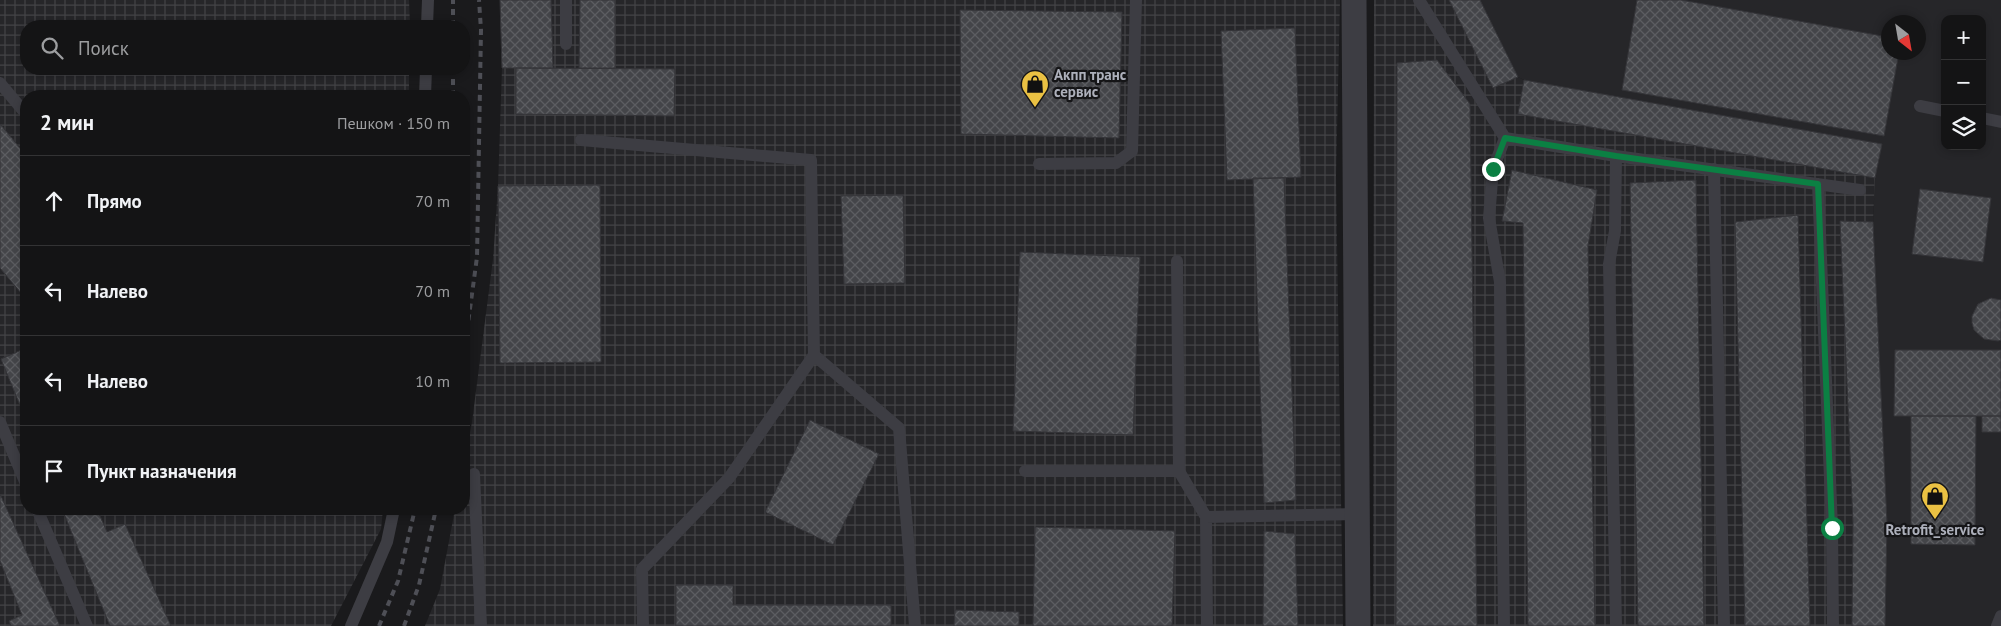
<!DOCTYPE html>
<html lang="ru">
<head>
<meta charset="utf-8">
<style>
	body { margin:0; font-family:"PT Sans",sans-serif; background:#212122; color:#f1f3f6 }
	.controls { position:absolute; right:15px; top:15px; display:grid; overflow:hidden; border-radius:10px; box-shadow:0 2px 8px #0003 }
	.controls button { width:45px; height:45px; display:grid; place-items:center; padding:0; border:0; border-bottom:1px solid #333334; background:#141415; color:#f1f3f6; font:25px sans-serif }
	.compass { position:absolute; left:1881px; top:15px; width:45px; height:45px; border-radius:50%; background:#141415; box-shadow:0 2px 8px #0003; rotate:149deg }
	.stop { position:absolute; width:15px; height:15px; margin:-11px; border:4px solid #0b8043; border-radius:50%; background:#fff }
	.stop.end { background:#0b8043; border-color:#fff; box-shadow:0 1px 5px #0008 }
	.list { margin:0; padding:0; list-style:none }
	h2 { display:flex; justify-content:space-between; align-items:center; height:65px; margin:0; padding:0 20px; font-size:21px }
	h2 small { font-size:16px; font-weight:400; color:#9d9ea0 }
	.list li { display:grid; grid-template-columns:32px 1fr auto; gap:15px; align-items:center; box-sizing:border-box; height:90px; padding:0 20px; border-top:1px solid #333334 }
	.list b { display:block; font-size:19px; white-space:nowrap }
	.list em { font-size:16px; font-style:normal; color:#9d9ea0 }
	.icon { flex:none; width:28px; height:28px; fill:none; stroke:currentColor; stroke-width:2; stroke-linecap:round; stroke-linejoin:round }
	.map { position:relative; flex:none; width:2001px; height:626px; overflow:hidden }
	.search { position:absolute; background:#141415; box-shadow:0 2px 8px #0003; left:20px; top:20px; width:450px; height:55px; display:flex; align-items:center; gap:12px; box-sizing:border-box; padding:0 18px; border-radius:20px; color:#9d9ea0; font-size:19px }
	.panel { position:absolute; background:#141415; box-shadow:0 2px 8px #0003; left:20px; top:90px; width:450px; height:425px; border-radius:20px }
	.map>svg:first-child { display:block }
	.built { fill:#262629; fill-rule:evenodd }
	.industrial { fill:url(#industrial-grid) }
	.building { fill:url(#building-cross-hatch); stroke:#343438 }
	.lines { fill:none; stroke-linecap:round; stroke-linejoin:round }
	.service { stroke:#3d3d43; stroke-width:12 }
	.minor { stroke:#3d3d43; stroke-width:25 }
	.rail { stroke:#4e4f56; stroke-width:4; stroke-dasharray:6 5; stroke-linecap:butt }
	.route { stroke:#0b8043; stroke-width:6 }
	.labels { text-anchor:middle; stroke-width:4.5; stroke-linejoin:round; paint-order:stroke }
	.poi-label { font-size:15px; font-weight:bold; fill:#adb0bb; stroke:#151517; text-anchor:start }
</style>
</head>
<body>
<div class="map">
<svg width="2001" height="626" viewBox="0 0 2001 626">
	<defs>
		<pattern id="industrial-grid" width="8" height="8" patternUnits="userSpaceOnUse" patternTransform="scale(1.25)"><rect width="8" height="8" fill="#262629"/><path d="M0 4h8M4 0v8" fill="none" stroke="#434346"/></pattern>
		<pattern id="building-cross-hatch" width="8" height="8" patternUnits="userSpaceOnUse" patternTransform="scale(1.25)"><rect width="8" height="8" fill="#444549"/><path d="M0 0l8 8M0 8l8-8" fill="none" stroke="#5c5d61"/></pattern>
	</defs>
	<rect width="100%" height="100%" fill="#1a1a1c"/>
	<path class="built" d="M1480,0H2001V626H1885L1887,523L1873,222L1875,178L1881,144L1524,80L1518,77ZM1945,19H1982V146H1945ZM1888,22H1918V52H1888Z"/>
	<path class="industrial" d="M0,0H409L410,26H26V69H409V96H26V509H383L381,529L331,626H0Z
		M500,0H1340L1336,176L1343,626H425L440,589L455,509H464V463L472,422L493,259L498,186L502,68Z
		M1374,0H1480L1518,77L1524,80L1882,144L1875,178L1873,222L1887,523L1885,626H1373Z"/>
	<path class="building" d="M500,0H551L553,68H502Z
		M580,0H615V68H579Z
		M1449,0H1480L1518,77L1493,88Z
		M1637,0H1681L1888,37V52H1899L1884,136L1622,90Z
		M960,10L1122,12L1119,138L961,134Z
		M1295,28L1301,177L1227,180L1221,31Z
		M1437,60L1470,104L1477,626H1396L1397,63Z
		M516,68L675,69L674,116L516,114Z
		M1524,80L1882,144L1875,178L1518,114Z
		M0,124L26,155V299L0,268Z
		M1512,170L1597,190L1588,246L1595,626H1528L1523,223L1502,221Z
		M1253,178H1284L1296,500L1264,503Z
		M1696,180L1704,626H1638L1630,183Z
		M600,185L601,362L500,363L498,186Z
		M1920,189L1991,198L1983,262L1912,254Z
		M903,195L905,283L844,284L841,196Z
		M1798,215L1810,626H1745L1735,222Z
		M1840,221L1873,222L1887,523L1885,626H1852L1853,523Z
		M1020,252L1140,257L1133,435L1013,431Z
		M1991,298L2001,300V340L1998,341L1984,339L1974,330L1972,323V316L1978,304Z
		M26,348V420L1,359Z
		M1895,350H2001V416H1894Z
		M1911,416H1976L1975,545L1911,544Z
		M1982,416H2001V432H1982Z
		M810,420L879,454L833,545L765,512Z
		M0,494L60,626H11L9,621L22,615L0,561Z
		M62,509H97L107,532L125,524L171,626H110Z
		M1035,527L1175,531L1172,626H1033Z
		M1264,531L1295,534L1298,626H1263Z
		M676,585H733V605H891V626H676Z
		M955,610L1019,612V626H954Z"/>
	<g class="lines">
		<path class="service" d="M566,0V44
			M1419,0L1505,138L1616,156L1860,190
			M427,26L428,0
			M0,83L26,114
			M425,96L426,69
			M1920,106L1945,111
			M1982,118L2001,122
			M581,140L811,160L814,355L729,478L642,569L643,626
			M1616,156L1615,231L1609,264L1616,626
			M1039,164L1116,163L1132,151L1136,0
			M1714,169L1724,626
			M1818,184L1832,528L1833,626
			M1177,261L1179,471
			M814,355L899,428L915,626
			M0,422L26,484
			M1025,471H1179L1206,517L1358,514
			M474,474L481,626
			M37,509L87,626
			M1206,517L1207,626
			M351,626L387,542L394,509
			M1504,626L1500,282L1489,218L1493,169L1505,138
			M1997,626L2001,616"/>
		<path class="minor" d="M1354,0L1358,626"/>
		<path class="rail" d="M453,26V0
			M453,96V69
			M464,353L477,257L481,30L479,0
			M379,626L398,581L415,509
			M404,626L419,585L436,509"/>
	</g>
	<g class="lines">
		<path class="route" d="M1493,169L1505,138L1616,156L1818,184L1832,528"/>
	</g>
	<defs>
		<g id="shop-pin" transform="scale(1.4375)"><path d="M0 17L-7.5 6A9.5 9.5 0 1 1 7.5 6Z" fill="#eac143" stroke="#151517"/><path d="M-5-2.5h2.3a2.7 3.5 0 0 1 5.4 0H5L5.5 6h-11ZM-1.5-2.5h3a1.5 2.3 0 0 0-3 0Z" fill="#111"/></g>
	</defs>
	<g fill-rule="evenodd">
		<use href="#shop-pin" x="1035" y="84"/>
		<use href="#shop-pin" x="1935" y="496"/>
	</g>
	<g class="labels">
		<g class="poi-label">
			<text x="1054" y="80">Акпп транс<tspan x="1054" dy="17">сервис</tspan></text>
			<text x="1935" y="535" text-anchor="middle">Retrofit_service</text>
		</g>
	</g>
</svg>
<div class="controls">
<button>+</button>
<button>−</button>
<button><svg class="icon" aria-label="layers" viewBox="0 0 24 24"><path d="M12 4l9 5-9 5-9-5zM3 14l9 5 9-5"/></svg></button>
</div>
<svg class="compass" viewBox="-18 -18 36 36"><path d="M0-13l5 13h-10z" fill="#e53935"/><path d="M0 13l5-13h-10z" fill="#9d9ea0"/></svg>
<div class="stop" style="left:1832px;top:528px"></div>
<div class="stop end" style="left:1493px;top:169px"></div>
<div class="search"><svg class="icon" aria-label="search" viewBox="0 0 24 24"><circle cx="10" cy="10" r="6"/><path d="M15 15l6 6"/></svg>Поиск</div>
<section class="panel">
<h2>2 мин<small>Пешком · 150 m</small></h2>
<ul class="list">
<li><svg class="icon" aria-label="ahead" viewBox="0 0 24 24"><path d="M12 20V5M6 11l6-6 6 6"/></svg><div><b>Прямо</b></div><em>70 m</em></li>
<li><svg class="icon" aria-label="left" viewBox="0 0 24 24"><path d="M17 20v-9H6M10 6l-5 5 5 5"/></svg><div><b>Налево</b></div><em>70 m</em></li>
<li><svg class="icon" aria-label="left" viewBox="0 0 24 24"><path d="M17 20v-9H6M10 6l-5 5 5 5"/></svg><div><b>Налево</b></div><em>10 m</em></li>
<li><svg class="icon" aria-label="arrive" viewBox="0 0 24 24"><path d="M6 21V4h12l-3 4 3 4H6"/></svg><div><b>Пункт назначения</b></div></li>
</ul>
</section>
</div>
</body>
</html>
